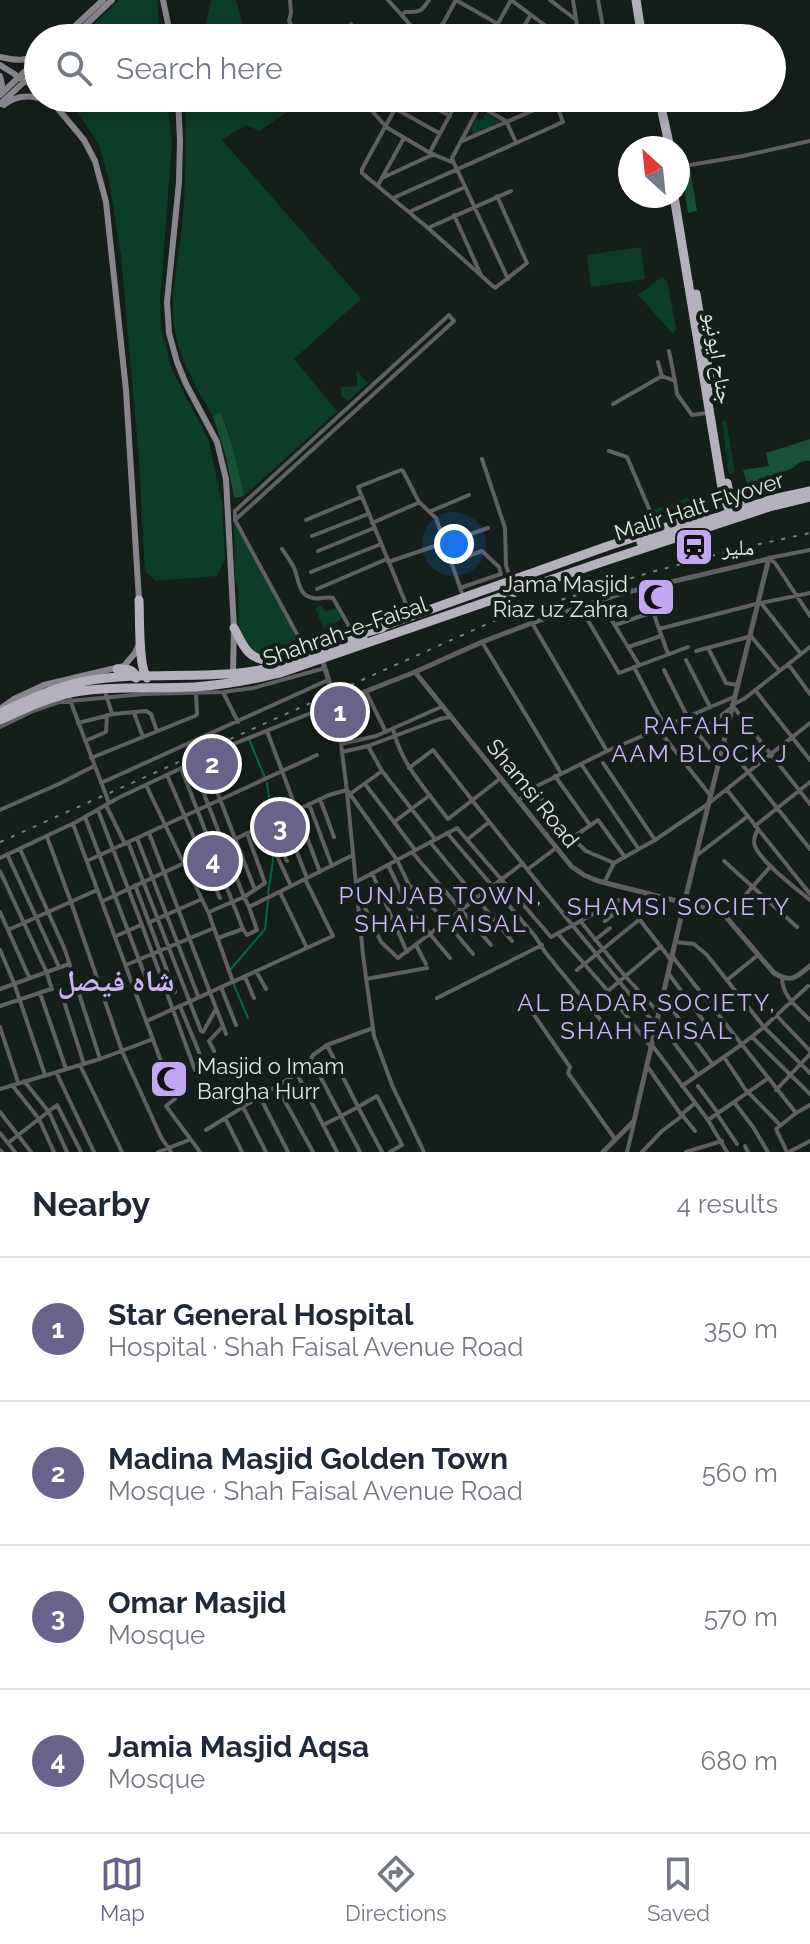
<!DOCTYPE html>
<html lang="en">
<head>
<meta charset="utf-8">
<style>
	body { margin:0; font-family:Raleway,"Noto Naskh Arabic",sans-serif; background:#f2f2f3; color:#1f2937 }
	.compass { position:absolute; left:618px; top:136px; width:72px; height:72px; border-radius:50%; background:#fff; box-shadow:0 4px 20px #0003; rotate:333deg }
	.you { position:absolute; left:454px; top:544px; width:28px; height:28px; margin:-20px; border:6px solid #fff; border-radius:50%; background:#1a73e8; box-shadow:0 0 0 12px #1a73e833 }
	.badge { display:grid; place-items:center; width:52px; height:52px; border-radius:50%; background:#69628b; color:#fff; font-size:26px; font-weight:700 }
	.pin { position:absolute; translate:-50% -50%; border:4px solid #fff; box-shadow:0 2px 8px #0006 }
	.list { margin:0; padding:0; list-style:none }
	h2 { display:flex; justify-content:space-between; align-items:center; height:104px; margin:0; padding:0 32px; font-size:34px }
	h2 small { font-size:26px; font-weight:400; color:#747a83 }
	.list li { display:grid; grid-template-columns:52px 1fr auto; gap:24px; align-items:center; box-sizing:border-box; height:144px; padding:0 32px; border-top:2px solid #e0e1e3 }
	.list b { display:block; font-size:30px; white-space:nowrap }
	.list p { margin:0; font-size:26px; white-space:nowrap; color:#747a83 }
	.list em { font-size:26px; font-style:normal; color:#747a83 }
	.icon { flex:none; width:44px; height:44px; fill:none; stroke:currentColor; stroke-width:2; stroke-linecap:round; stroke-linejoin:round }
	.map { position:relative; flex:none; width:810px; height:1152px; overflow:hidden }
	.search { position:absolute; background:#fff; box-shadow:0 4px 20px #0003; left:24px; right:24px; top:24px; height:88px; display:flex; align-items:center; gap:20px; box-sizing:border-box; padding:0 28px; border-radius:44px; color:#747a83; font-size:30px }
	.sheet { height:680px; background:#fff }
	nav { display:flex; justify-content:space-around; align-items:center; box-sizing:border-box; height:112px; border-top:2px solid #e0e1e3; background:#fff; font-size:22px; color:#747a83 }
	nav a { display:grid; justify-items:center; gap:4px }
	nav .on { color:#69628b }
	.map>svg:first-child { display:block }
	.green { fill:#0b3d28 }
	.forest { fill:#165137 }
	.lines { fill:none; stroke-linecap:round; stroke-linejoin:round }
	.stream { stroke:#056643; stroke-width:2 }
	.minor { stroke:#605f64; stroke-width:4 }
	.tertiary { stroke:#605f64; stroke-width:5 }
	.secondary { stroke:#88858d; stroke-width:6 }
	.trunk { stroke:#b4b0bc; stroke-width:9 }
	.rail { stroke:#777f7a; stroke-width:2; stroke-dasharray:4 8; stroke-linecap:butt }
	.labels { text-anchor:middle; stroke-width:8; stroke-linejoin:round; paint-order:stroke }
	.street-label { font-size:22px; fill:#dee4e0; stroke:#151f19 }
	.poi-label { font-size:22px; fill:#dee4e0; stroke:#151f19; text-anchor:start }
	.neighbourhood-label { font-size:24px; letter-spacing:2px; fill:#cdb2f8; stroke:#151f19 }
	.district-label { font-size:30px; font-weight:bold; fill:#cdb2f8; stroke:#151f19 }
</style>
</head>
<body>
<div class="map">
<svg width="810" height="1152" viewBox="0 0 810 1152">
	<rect width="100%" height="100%" fill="#151f19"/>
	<path class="green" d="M119,0H157L161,38H79Z
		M211,0H236L243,26L261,27L289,23L300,38H203Z
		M61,98H167L172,143L160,300L161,329L172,370L209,441L222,504L225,559L217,576L156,581L145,571L139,460L129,345L121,256L109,180L99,145L78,113Z
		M190,98H302L303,102L259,131L246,125L222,140L361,299L294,359L337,411L244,496C238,467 233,439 220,413L213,416C195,386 177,355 173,319C171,292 179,255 182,227C186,186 186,144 185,103L189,101Z
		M485,113L501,121L471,136L474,132L471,130L476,119L483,120Z
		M641,247L645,279L591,287L587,255Z
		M662,277L667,281L676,328L673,334L638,295Z
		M357,371L368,383L348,401L341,396V387L357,386Z
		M726,420L735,472L729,474L722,422Z
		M688,497L691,510L655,522L651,511Z
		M234,521L300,645L301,648L261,657L248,648L239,630L238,590L235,578Z
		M321,605L325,612L337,608L342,619L324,629L315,608Z"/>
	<path class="forest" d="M690,168L697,211L688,213L681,170Z
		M220,412C232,439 238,467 244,496L234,498L226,457L213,416Z
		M810,439V461C803,460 798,463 793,468L762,480L747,483L743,470L769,466L766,453Z"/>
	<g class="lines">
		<path class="stream" d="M249,739L265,778
			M267,783L273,825
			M268,894L273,860L272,836
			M231,969L265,929L268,901
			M233,983L248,1018"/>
		<path class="minor" d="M290,0L291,13L289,21L295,31
			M388,0L422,38
			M511,0L562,38
			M550,0L575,19
			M573,0L579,38
			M598,0L605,38
			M402,15L405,12C420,12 420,13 429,0
			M442,24L467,38
			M523,28L527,31L530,38
			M308,30L314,38
			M371,31L384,38
			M347,38L351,24
			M399,38L411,25
			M435,38L456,0L498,24
			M490,38L511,0
			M517,38L530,16
			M361,98L386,127L430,153L454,163L508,279
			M401,98L362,169V173L428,228L511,191
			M417,98L450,116
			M465,98L506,121L516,142
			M526,98L531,110
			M651,98L654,100
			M396,109L439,133
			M558,109L585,98
			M460,142L555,101
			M430,152L459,98
			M454,163L452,158L484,98
			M678,167L743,156L810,141
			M382,178L434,154
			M378,185L404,138
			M393,198L563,122L554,98
			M409,212L465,187
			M454,215L481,275
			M428,228L495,288L527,263L497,196
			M669,351L675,381
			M658,362L662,376
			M613,404L662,376L675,381L677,394L692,415L707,413
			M609,451L627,457L650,511L655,529
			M482,459L505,528L506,565L510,578
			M431,511L469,495
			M235,520L454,321L449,315L235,511V520L304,647
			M306,520L361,497
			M372,523L418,503
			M312,536L368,514
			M282,549C286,555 290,560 293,566C299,576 297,596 313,598C320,600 325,596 333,598L354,635
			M318,551L374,528
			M769,558L775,563L810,616
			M769,558L810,550
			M388,562L488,528
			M451,562L482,551L499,567L501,574L460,588
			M311,572L381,544
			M317,589L387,559
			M645,589L668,654
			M600,601L639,665
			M761,603L801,654
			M580,607L619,673L688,647
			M411,616L358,487L401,470L403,471L419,502L436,518L463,596
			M532,623L607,751
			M615,625L653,612
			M659,629L756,604L810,593
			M750,635L779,670
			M482,642L561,773
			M628,647L661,636
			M810,647L744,699L732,705L810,804
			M708,648L726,683L737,685
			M696,651L748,637
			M686,660L710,707
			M788,664L810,694
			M634,667L664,725
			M664,670L687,716
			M755,690L810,760
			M223,692L238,722
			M366,692L386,732
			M106,695L112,713
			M70,700L109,803
			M134,713L143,737
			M685,717L719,760
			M78,723L113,714L146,711L151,714L157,731
			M0,727L33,711L59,702L143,694L223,692L253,688L325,668
			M393,729C401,764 427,791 448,819L501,778
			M658,729L710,795
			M267,731L320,872
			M698,733L731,708
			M85,741L106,732L107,715
			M724,742L810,849
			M341,744L376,736L443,706
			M368,746L382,771L435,839
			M342,752L368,746L440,719L450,717
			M91,758L195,716L197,714L196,692
			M204,758L255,890
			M192,763L244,897L265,883L247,833
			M603,763L655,840
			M581,764L638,848
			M181,768L212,848
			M409,768L433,750C505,843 579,935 656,1025
			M167,775L220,898
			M555,776L590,825
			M101,783L328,680
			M365,784L394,822
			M146,785L181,858L184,862L209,914L233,982
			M533,788L572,838L586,851L614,863
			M727,790L810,894
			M350,794L382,771
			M320,799L334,837
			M518,801L533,788L607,751L734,697
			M309,804L332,866
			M106,805L125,844
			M0,810L61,783L94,766
			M98,810L142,925L195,1070
			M85,817L150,989
			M283,817L307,878
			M269,823L287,861
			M73,824L175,1099L166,1106L200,1152
			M755,826L810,782
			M758,829C756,833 754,837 754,842C754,857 798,890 810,900
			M149,833L226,1034
			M447,833L535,936L545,952L612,1034
			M47,837L71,902L122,1051L161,1137L171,1152
			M137,838L198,996
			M572,838L598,820L624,856
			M468,839L489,822
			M128,842L201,1031L203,1032L216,1009
			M430,842L512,941
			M20,849L65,950L100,1059
			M415,850L394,822L430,795
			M412,852L491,945
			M7,854L59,967
			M277,856L291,886
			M696,856L748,816
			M0,858L76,822L118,798L226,747L336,703L347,792L363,955L374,1036L392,1085L424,1152
			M87,861L317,755
			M724,861L797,927
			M388,865L410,910L450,958
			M528,869L556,848
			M0,871L46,971L52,989
			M372,873L407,952
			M210,875L220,870L243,929
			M356,882L457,828L551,937L623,898L671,960
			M604,883L614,863L655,840L708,804L810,723
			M135,885L175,992
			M280,892L307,948
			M359,895L381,942L398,958L523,863
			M103,901L329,795L347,790L397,860L409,885L420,894L446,922L473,954
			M0,912L29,977
			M209,912L244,897L249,907L305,879
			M726,917L770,867
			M605,921L613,915L607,907
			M150,922L202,899
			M581,922L625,976L659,1013
			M8,930L97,890
			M558,934L608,991L661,946
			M116,936L141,925
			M218,938L243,929L247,935L257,930L249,907
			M595,940L610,928
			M675,942L694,944L707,955L764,1027L810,1073
			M416,945L426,964
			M0,950L14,983L45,1075
			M672,956L796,1113
			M126,965L214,928
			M577,970L640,919
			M256,971L266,989
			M668,973L709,1028
			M245,977L254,998
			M782,978C782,996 798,1008 810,1020
			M366,979L427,968
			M727,980L758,955
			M59,986L84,1064
			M221,987L236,1025
			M0,989L69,964
			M40,993L66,1069
			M663,997L713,1065
			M437,998L542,945
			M614,1000L651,1047
			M0,1006L51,989
			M180,1006L203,1062
			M532,1012L570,1067L568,1073L615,1139
			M776,1015L810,1051
			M657,1020L698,1075
			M147,1021L333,936L305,879L353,855
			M0,1027L18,1082
			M752,1037L810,1094
			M327,1045L358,1107L377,1096L402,1145L390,1152
			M652,1045L708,1120L727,1152
			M214,1051L209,1041L223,1026
			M724,1057L745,1089L780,1125
			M312,1058V1061L341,1116L358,1107L382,1152
			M80,1065L122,1152
			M56,1072L94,1152
			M297,1074L337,1152
			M24,1081L49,1112L67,1152
			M12,1085L39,1119L54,1152
			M682,1086L741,1045L764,1027L808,986
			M698,1086L718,1113
			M277,1087L313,1152
			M0,1089L100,1059L153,1039
			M776,1090L810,1054
			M260,1097L288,1152
			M734,1102L753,1127L768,1152
			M243,1107L266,1152
			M0,1112L31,1152
			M682,1114L695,1103
			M717,1114L737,1144
			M683,1116L695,1131
			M225,1118L242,1152
			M708,1120L767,1079
			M323,1125L341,1116L360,1152
			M206,1130L306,1068L313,1055L327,1045L373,1028
			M0,1133L15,1152
			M8,1143L57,1105L81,1152
			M745,1146L748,1152
			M0,1150L2,1152
			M158,1152L189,1140
			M627,1152L634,1123
			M642,1152L662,1131L682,1116L647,1066
			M686,1152L722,1141
			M787,1152L776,1129L796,1113L810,1105
			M789,1152L810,1141"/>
		<path class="tertiary" d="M322,659L336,703L415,672L482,642L532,623L620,594L768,559
			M415,672L572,867L584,875L598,881L705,908L726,917L774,973C791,983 796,978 810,966
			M603,1152L634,1121L684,904L769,558"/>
		<path class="secondary" d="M163,0L171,38
			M62,38L103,0
			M72,38L112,0
			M0,57C15,60 26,63 38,52
			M0,65L38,89
			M0,76L2,85L0,90
			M0,95L38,59
			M49,98L84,140L95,161L106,202L126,390L139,600
			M178,98L180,140L179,182L167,302L169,333L177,362L186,384L217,442L226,479L234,628L233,673
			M0,104L38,69
			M4,105C14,97 26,95 38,98
			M0,709L14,699L44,685L124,666L135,653L139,644"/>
		<path class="trunk" d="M636,0L642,38
			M659,98L670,148
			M674,196L723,494L728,507L735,511
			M696,294L713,398
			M727,483L730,498L740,503
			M641,542L773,499L810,491
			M139,600C140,618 138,666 147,678
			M234,628C242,643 247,659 267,660L382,628
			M378,628L608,546L703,515
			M117,669C125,669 134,668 136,678
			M0,713C28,700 55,687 86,681C137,672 188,678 239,673C280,669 324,651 363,638
			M0,720C26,708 53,695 82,691C119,686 157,689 194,687C223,685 252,680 280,673L602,562L769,507L810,497"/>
		<path class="rail" d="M0,842L496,620L648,573L737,549L810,533"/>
	</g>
	<defs>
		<g id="station-square" transform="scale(2)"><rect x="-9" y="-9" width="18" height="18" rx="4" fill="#c4a7f1" stroke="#151f19"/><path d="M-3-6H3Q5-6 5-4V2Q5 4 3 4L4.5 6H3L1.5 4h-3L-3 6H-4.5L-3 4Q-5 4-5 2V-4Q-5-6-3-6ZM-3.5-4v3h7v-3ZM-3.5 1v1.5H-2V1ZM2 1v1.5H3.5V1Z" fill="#111"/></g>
		<g id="mosque-square" transform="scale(2)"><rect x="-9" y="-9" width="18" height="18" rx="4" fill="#c4a7f1" stroke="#151f19"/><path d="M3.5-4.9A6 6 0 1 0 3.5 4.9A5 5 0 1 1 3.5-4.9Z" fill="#111"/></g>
	</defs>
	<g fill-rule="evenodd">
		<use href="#station-square" x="694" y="547"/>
		<use href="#mosque-square" x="656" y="597"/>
		<use href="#mosque-square" x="169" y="1079"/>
	</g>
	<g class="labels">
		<g class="street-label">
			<text transform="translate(719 358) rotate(81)" y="8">جناح ایونیو</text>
			<text transform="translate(699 506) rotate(-18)" y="8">Malir Halt Flyover</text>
			<text transform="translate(345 631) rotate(-19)" y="8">Shahrah-e-Faisal</text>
			<text transform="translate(533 793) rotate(51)" y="8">Shamsi Road</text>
		</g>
		<g class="poi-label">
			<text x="722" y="555">ملیر</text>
			<text x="628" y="592" text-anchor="end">Jama Masjid<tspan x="628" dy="25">Riaz uz Zahra</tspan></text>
			<text x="197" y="1074">Masjid o Imam<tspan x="197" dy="25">Bargha Hurr</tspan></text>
		</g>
		<g class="neighbourhood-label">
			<text x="700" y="734">RAFAH E<tspan x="700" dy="28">AAM BLOCK J</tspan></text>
			<text x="441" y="904">PUNJAB TOWN,<tspan x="441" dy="28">SHAH FAISAL</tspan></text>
			<text x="679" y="915">SHAMSI SOCIETY</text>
			<text x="647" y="1011">AL BADAR SOCIETY,<tspan x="647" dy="28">SHAH FAISAL</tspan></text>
		</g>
		<g class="district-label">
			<text x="116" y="991">شاہ فیصل</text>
		</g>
	</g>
</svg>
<svg class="compass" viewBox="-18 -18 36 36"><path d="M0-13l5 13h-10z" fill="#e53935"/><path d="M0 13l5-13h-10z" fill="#747a83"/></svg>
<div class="you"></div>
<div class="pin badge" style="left:340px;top:712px">1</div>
<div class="pin badge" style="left:212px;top:764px">2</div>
<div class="pin badge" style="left:280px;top:827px">3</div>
<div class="pin badge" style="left:213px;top:861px">4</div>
<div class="search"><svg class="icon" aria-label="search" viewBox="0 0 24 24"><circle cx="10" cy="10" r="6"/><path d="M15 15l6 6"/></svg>Search here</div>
</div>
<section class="sheet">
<h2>Nearby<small>4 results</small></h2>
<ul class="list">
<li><span class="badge">1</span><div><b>Star General Hospital</b><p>Hospital · Shah Faisal Avenue Road</p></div><em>350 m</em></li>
<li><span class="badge">2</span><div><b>Madina Masjid Golden Town</b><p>Mosque · Shah Faisal Avenue Road</p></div><em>560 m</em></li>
<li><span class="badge">3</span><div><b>Omar Masjid</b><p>Mosque</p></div><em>570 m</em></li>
<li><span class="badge">4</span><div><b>Jamia Masjid Aqsa</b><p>Mosque</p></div><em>680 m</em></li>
</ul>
</section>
<nav>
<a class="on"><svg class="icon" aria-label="map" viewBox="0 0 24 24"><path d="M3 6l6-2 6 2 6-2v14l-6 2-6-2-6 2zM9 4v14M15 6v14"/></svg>Map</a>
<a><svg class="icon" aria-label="directions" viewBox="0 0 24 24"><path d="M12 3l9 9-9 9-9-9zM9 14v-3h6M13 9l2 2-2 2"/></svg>Directions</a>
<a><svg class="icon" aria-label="saved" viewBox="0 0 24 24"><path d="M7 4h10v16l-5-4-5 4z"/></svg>Saved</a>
</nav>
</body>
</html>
